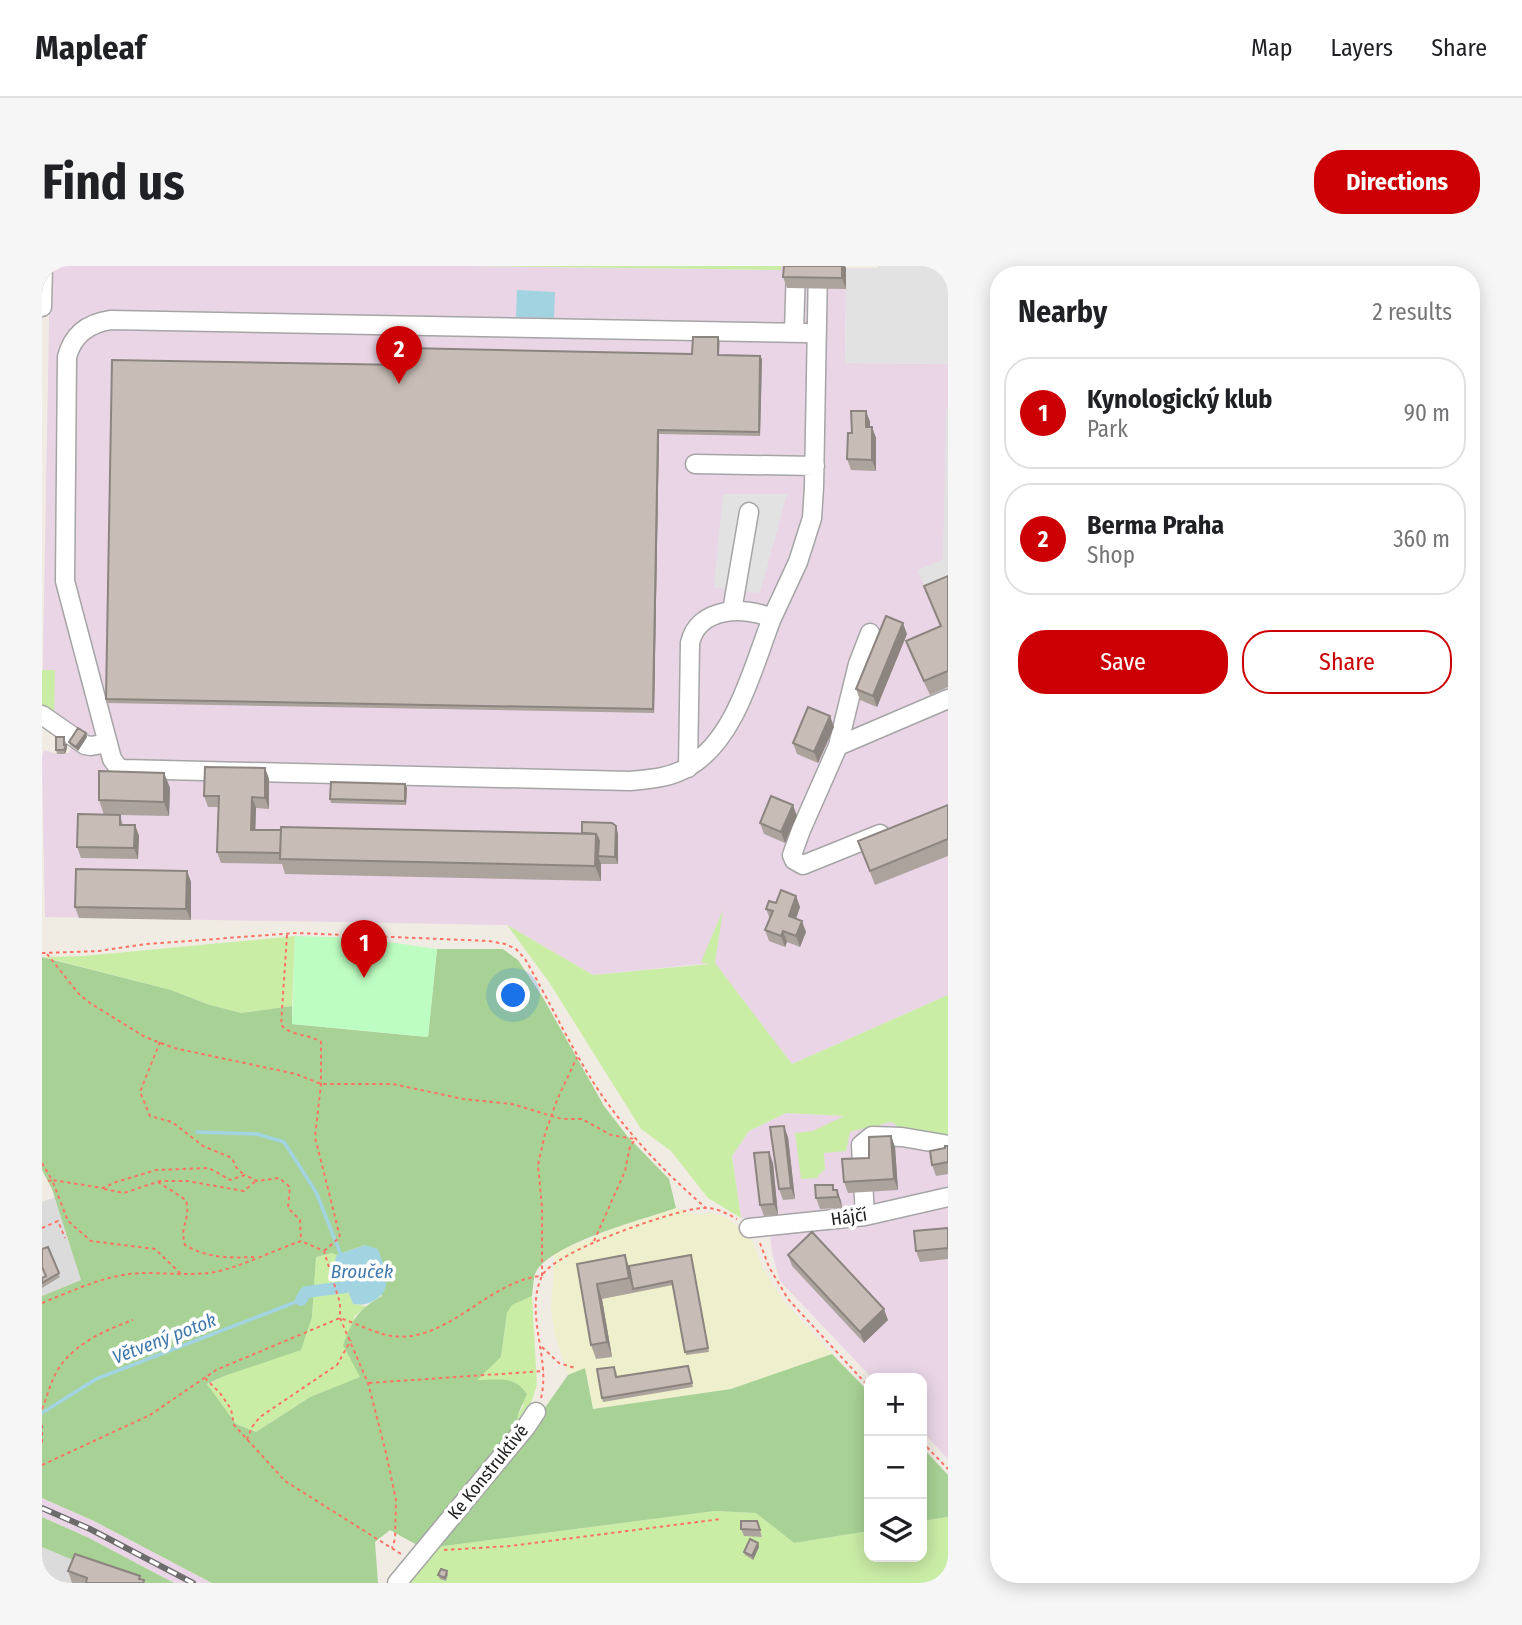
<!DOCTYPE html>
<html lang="en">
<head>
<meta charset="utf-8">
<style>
	body { margin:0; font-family:"Fira Sans Condensed",sans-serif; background:#f6f6f6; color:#202124 }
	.controls { position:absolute; right:21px; bottom:21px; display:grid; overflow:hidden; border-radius:14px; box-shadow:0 4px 18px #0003 }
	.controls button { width:63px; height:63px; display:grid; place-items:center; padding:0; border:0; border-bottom:2px solid #e0e0e0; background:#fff; color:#202124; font:35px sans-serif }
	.you { position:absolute; left:472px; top:730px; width:24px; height:24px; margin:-18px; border:5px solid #fff; border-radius:50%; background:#1a73e8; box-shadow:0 0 0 10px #1a73e833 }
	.badge { display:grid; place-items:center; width:46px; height:46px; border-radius:50%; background:#cc0004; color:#fff; font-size:23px; font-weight:700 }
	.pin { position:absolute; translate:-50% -58px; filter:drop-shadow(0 2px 4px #0008) }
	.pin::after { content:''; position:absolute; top:37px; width:24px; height:21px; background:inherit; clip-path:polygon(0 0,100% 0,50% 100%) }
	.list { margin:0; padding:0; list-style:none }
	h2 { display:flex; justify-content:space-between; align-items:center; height:91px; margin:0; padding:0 28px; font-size:30px }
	h2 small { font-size:23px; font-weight:400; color:#757577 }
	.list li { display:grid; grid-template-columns:46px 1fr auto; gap:21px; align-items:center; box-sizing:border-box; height:112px; margin:0 14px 14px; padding:0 14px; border:2px solid #e0e0e0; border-radius:28px }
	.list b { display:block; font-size:26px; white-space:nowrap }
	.list p { margin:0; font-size:23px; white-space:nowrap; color:#757577 }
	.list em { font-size:23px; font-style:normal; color:#757577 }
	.actions { display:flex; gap:14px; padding:21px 28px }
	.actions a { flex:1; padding:16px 0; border:2px solid #cc0004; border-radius:28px; text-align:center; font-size:24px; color:#cc0004 }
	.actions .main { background:#cc0004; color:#fff }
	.icon { flex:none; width:38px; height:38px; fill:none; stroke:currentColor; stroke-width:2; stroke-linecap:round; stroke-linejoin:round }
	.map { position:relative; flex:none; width:906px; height:1317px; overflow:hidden; border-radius:28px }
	header { display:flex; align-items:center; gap:42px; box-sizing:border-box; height:98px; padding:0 35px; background:#fff; border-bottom:2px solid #e0e0e0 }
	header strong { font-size:33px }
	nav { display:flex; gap:38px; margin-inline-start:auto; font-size:24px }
	.intro { display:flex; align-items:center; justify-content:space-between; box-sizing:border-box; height:168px; padding:0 42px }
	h1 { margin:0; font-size:49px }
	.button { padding:18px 32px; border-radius:28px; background:#cc0004; color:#fff; font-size:24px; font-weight:700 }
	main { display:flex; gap:42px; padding:0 42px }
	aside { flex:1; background:#fff; border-radius:28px; box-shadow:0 4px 18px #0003 }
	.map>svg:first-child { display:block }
	.residential { fill:#dcdbdb }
	.industrial { fill:#e9d5e6 }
	.farmland { fill:#eef0cd }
	.grass { fill:#caeda6 }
	.forest { fill:#a8d295; fill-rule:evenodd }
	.park { fill:#bdfdc1 }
	.parking { fill:#e2e2e2 }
	.water { fill:#a1d3e0 }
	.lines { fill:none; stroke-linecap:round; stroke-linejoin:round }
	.stream { stroke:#a1d3e0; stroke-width:3.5 }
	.canal { stroke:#a1d3e0; stroke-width:12 }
	.minor-casing { stroke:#a5a5a5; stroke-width:21 }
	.path { stroke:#ff7265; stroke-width:2; stroke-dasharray:3.5 3.5; stroke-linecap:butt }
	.minor { stroke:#fff; stroke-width:18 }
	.rail-casing { stroke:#6c6c6c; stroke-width:6 }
	.rail { stroke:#fff; stroke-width:3.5; stroke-dasharray:10; stroke-linecap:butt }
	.wall { fill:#aca39d }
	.shaded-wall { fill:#8c847f }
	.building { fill:#c8bdb6; stroke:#8c847f; stroke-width:2 }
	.labels { text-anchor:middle; stroke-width:7; stroke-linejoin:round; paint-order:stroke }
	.street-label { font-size:18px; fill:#1e1e1e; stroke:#fff }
	.water-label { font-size:19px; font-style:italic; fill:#4179ac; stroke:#fff }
</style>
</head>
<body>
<header>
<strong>Mapleaf</strong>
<nav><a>Map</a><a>Layers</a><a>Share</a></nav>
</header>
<div class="intro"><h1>Find us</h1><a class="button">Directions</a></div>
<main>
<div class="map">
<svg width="906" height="1317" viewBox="0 0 906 1317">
	<rect width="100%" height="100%" fill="#f0ebe3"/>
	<path class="residential" d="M13,931L39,1014L0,1030V936Z
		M0,1281L37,1296L86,1317H0Z"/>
	<path class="industrial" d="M8,0H425L739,4V0L804,2L803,97L906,98V729L750,798L669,697L551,709L465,659L3,651L0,491L2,484L15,488L27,487L34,469L0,449Z
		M906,813V1193L880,1165V1112H830L738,1015L730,987L727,954L699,952L690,890L707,865L744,847L803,850Z
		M0,1232L52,1255L170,1317H132L45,1271L0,1251Z"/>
	<path class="farmland" d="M634,942L654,949L670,947L686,952L711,976L721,1003L740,1033L790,1088L689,1123L551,1143L543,1102L526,1109L513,1069L509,1043L513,987L571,963Z"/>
	<path class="grass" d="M425,0H739V4Z
		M0,404H13L12,450L0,449Z
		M681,644L673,697L750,798L906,729V872L858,864L852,857L846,856C835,862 820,861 808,866L804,885L782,887L783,904L777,908L776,912L759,913L753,867L771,865L802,850L744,847L707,865L690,890L699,952L666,932L629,885L599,863L507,716L465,659L551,709L667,698L659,696Z
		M253,670L250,740L199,747L165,738L129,724L2,691L42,690Z
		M290,987L295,989L297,1005L311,1038L324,1040L312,1051L319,1111L268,1131L214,1166L194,1158L165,1119L185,1109L270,1051L274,991Z
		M490,1030L495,1119L483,1155L474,1160L476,1148L482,1139L434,1114L459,1091L465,1047L470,1039Z
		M673,1245L714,1247L752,1277L827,1265V1291H880V1255L906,1251V1317H365L394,1281Z"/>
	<path class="forest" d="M395,683H461L476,694L500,730L562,840L586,871L627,913L634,942C603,953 505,978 493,1008C491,1015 491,1023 490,1030L470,1039L465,1047L459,1091L435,1114C455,1114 473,1109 485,1128L476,1148L475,1159L502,1143L526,1109L543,1102L551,1143L689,1123L790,1088L827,1126V1265L752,1277L714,1247L673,1245L394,1281L375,1279L348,1264L333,1276L336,1317H170L52,1255L0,1232V1030L39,1014L10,923L0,904V691L129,724L165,738L199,747L250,740V758L386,771ZM323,979L340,1030C314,1045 312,1052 301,1079L318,1111L268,1131L214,1166L194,1158L165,1118L185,1109L259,1084L270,1051L274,991L290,987L295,989Z
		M880,1181L906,1209V1251L880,1255Z
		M0,1251L45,1271L132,1317H86L0,1281Z"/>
	<path class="park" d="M253,670L319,672L395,683L386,771L250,758Z"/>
	<path class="parking" d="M836,0H906V98L803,97L804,2H836Z
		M906,142V319L886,329L876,304L901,293L904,143Z
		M681,228H745L718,327L672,321Z"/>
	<path class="water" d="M475,24L513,26L512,52L474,51Z
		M323,979L336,983C342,1001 353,1022 333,1034C324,1039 321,1039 311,1038L293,993L295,989Z"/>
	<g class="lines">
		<path class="stream" d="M155,866L215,868L242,876L274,926L299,989
			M0,1147L54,1113L259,1034"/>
		<path class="canal" d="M259,1034L264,1026L304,1021"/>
		<g class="minor-casing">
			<path id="minor" d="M0,41L1,0
				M752,67L754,0
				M653,198L773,200
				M690,345L707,246
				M730,352C711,400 694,474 646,501C629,512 608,513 588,515L81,503L76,501L70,493L23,315L25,91C31,68 47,57 69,54L764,67
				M828,367L816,398L796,480L759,564L750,589L752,594L761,599L838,568
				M0,449L43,479L49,480L66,477
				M796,480L906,433
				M646,502L648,377C656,341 702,340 730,352L756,296L770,252L772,221L776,0
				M823,950L819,879L830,870L860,871L906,879
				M707,962L823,950L906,931
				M355,1317L484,1161L494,1146"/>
		</g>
		<path class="path" d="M245,669L239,759C251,771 265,767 279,776V818L273,871L298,971L282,985
			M0,687L57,685L104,678L255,667L447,675L463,678L474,683L483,693C507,734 527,778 553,819C583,865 622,906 664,942
			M5,688L37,728L48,737L103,771L132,782L254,808L279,818H351L421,833L470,838L520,853H540L569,869L593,873
			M118,776L98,826L108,850L130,856L161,880L190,892L194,901L202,909
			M0,897L10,914L61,922L74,916L114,904L167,902L188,914L203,909L215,915L237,912L248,921L246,942L258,954L259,975
			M6,915L10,914L26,955L49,975L113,983L140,1009
			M116,916L144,934C149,955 137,959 143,979C165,992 187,992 212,991
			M62,923L82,927L118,915H145L202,925L214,915
			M0,962L16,955L23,972
			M552,975L583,905L588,880L593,874
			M718,977L727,1001L746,1033L827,1121
			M0,1037C33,1024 67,1007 103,1007C127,1007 149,1010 173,1006C198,1001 233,984 259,975L282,985L298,1037V1052L326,1117L344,1187L354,1234L353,1273L350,1282
			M500,1081L517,1097L533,1102
			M163,1112L178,1127L189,1143L192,1159L243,1215L359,1288
			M327,1117L502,1105
			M499,1132C509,1092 482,1048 500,1010C512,985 632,944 660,942C673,941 684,947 695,953
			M0,1143C5,1131 8,1118 14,1107C29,1079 63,1064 91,1054
			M0,1159V1180
			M205,1174L210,1161L218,1151L295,1099L309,1074
			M880,1176L906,1203
			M0,1199L108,1149L174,1104L298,1052C313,1057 329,1065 344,1069C403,1082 445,1014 500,1010V941L496,899L503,868L515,834L535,791
			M402,1284L468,1280L679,1253"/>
		<use href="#minor" class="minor"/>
		<g class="rail-casing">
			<path id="rail" d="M0,1242L48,1263L151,1317"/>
		</g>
		<use href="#rail" class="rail"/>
	</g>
	<path class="wall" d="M804,2V23L745,22L741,11Z
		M676,71L678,75L677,89L718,90L720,93L718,170L617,168L612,447L65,437L64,433L364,99L650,88Z
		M824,145L828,156V161H830L834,172V205L809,204L805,193L810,167Z
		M906,310V421L888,429L869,389L864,375L899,360L882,320Z
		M865,368L835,441L818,434L814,423Z
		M788,450L792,461L776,497L755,488L751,477Z
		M44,467L45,471L36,485L28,479L27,476Z
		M23,475L25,482L23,488H15L14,484Z
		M223,502L227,513V543L214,542L213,564L540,567L574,560L576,568V598H559V615L243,608L240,598L179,597L175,586L176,541H166L162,530Z
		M122,507L128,522L127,550L78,549L81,559H93L97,570L96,593L39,592L35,581L62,549L57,534Z
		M363,518L365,522L364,539L289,537L288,533Z
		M906,539V590L833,619L816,575Z
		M755,550L743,577L722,568L718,557Z
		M145,605L149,616V654L37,652L33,641Z
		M754,630L758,641L754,653L764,666L758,681L745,676L743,681L727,675L723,664L728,653L724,643L734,637Z
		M849,870L853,881L856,924L806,927L802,916Z
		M746,871L753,933L741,934L737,923Z
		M906,880V908L894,910L890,899Z
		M731,897L736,949L722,950L718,939Z
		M793,924H795L799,935L800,942L778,943L774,932Z
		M906,962V993L878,996L874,985Z
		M6,981L18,1011L0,1022V1012L4,1010Z
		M649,989L667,1086L644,1089L631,1019L560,1033L570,1091L554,1093L549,1079L535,998L587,1000Z
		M746,989L846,1054L822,1077L750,1000Z
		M646,1100L651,1121L561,1136L560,1132L574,1104L575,1111Z
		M715,1255L720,1271L702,1270L699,1263Z
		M716,1277L717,1281L711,1294L703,1289L702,1286Z
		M26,1305L99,1313L102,1314L103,1317H30Z
		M405,1305L406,1309L404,1315L398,1313L396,1309Z"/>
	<path class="shaded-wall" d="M800,0H803L804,2V23L800,12Z
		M718,90L720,93L718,170L717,166Z
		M824,145L828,156V172L824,161Z
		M830,161L834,172V205L830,194Z
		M616,164L617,168L612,447L611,443Z
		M861,357L865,368L835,441L831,430Z
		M788,450L792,461L776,497L772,486Z
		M44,467L45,471L36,485L34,481Z
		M22,471L23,480L24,479L25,482L23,488L22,484Z
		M223,502L227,513V543L223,532Z
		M122,507L128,522L127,550L122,536Z
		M363,518L365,522L364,539L363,535Z
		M210,531L214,542L213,575L209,564Z
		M751,539L755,550L743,577L739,566Z
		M93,559L97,570L96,593L92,582Z
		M574,560L576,568V598L573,591Z
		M554,568L559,582L556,590L559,598V615L553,600Z
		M145,605L149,616V654L144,643Z
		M754,630L758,641L751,661L747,650Z
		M760,655L764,666L758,681L754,670Z
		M741,665L745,676L743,681L739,670Z
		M742,860L746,871L753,933L749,922Z
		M849,870L853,881L856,924L852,913Z
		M727,886L731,897L736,949L732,938Z
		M795,924L799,935L800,942L796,931Z
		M583,989L588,1004L591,1023L587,1012Z
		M555,1018L560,1033L570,1091L565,1076Z
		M842,1043L846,1054L822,1077L818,1066Z
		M716,1277L717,1281L711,1294L710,1290Z"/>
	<path class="building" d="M742,0H800V12L741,11Z
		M651,71H676V89L718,90L717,166L616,164L611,443L64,433L70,94L364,99L365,82L650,88Z
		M809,145H824V161H830V194L805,193L806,167H810Z
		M906,310V405L882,415L864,375L899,360L882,320Z
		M844,350L861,357L831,430L814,423Z
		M766,441L788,450L772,486L751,477Z
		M36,462L44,467L34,481L27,476Z
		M14,471H22V479H24L22,484H14Z
		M163,501L223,502V532L210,531L209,564H239L238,587L175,586L177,530H162Z
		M57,505L122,507V536L57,534Z
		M289,516L363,518V535L288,533Z
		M729,530L751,539L739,566L718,557Z
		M906,539V573L828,605L816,575Z
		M36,548L78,549V559H93L92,582L35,581Z
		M540,556L570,557L574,560L573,591L556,590L557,575L554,568L540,567Z
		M239,561L554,568L553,600L238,593Z
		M34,603L145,605L144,643L33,641Z
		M739,624L754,630L747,650L760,655L754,670L741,665L739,670L723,664L731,645L724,643L727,635L734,637Z
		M742,860L749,922L737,923L728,861Z
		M849,870L852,913L802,916L800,893L827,892V871Z
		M903,880H906V896L890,899L888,885L903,882Z
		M727,886L732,938L718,939L712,887Z
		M773,919H791V924H795L796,931L774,932Z
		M906,962V982L874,985L872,965Z
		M770,966L842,1043L818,1066L746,989Z
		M6,981L17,1007L0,1017V1012L4,1010L0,1001V983Z
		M583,989L587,1012L555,1018L565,1076L549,1079L535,998Z
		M649,989L666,1082L643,1086L630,1015L591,1023L587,1000Z
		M646,1100L650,1117L560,1132L555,1103L572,1101L574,1111Z
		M699,1255H715L718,1264L699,1263Z
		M708,1273L716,1277L710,1290L702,1286Z
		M33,1288L98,1310L97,1313L102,1314L101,1317H44L45,1312L26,1305Z
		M399,1303L405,1305L403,1312L396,1309Z"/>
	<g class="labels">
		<g class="street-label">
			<text transform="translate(807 951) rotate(-8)" y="6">Hájčí</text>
			<text transform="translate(446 1206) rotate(-51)" y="6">Ke Konstruktivě</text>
		</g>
		<g class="water-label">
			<text x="320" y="1012">Brouček</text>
			<text transform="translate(122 1072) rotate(-21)" y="7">Větvený potok</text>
		</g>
	</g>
</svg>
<div class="controls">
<button>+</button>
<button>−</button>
<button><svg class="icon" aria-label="layers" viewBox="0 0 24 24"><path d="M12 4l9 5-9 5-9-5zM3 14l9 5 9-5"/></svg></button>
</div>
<div class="you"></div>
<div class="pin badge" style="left:322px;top:712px">1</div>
<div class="pin badge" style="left:357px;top:118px">2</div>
</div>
<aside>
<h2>Nearby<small>2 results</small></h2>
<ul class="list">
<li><span class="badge">1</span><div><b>Kynologický klub</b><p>Park</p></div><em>90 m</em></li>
<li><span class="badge">2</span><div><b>Berma Praha</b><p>Shop</p></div><em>360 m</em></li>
</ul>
<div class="actions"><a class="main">Save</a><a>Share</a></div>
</aside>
</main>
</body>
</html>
